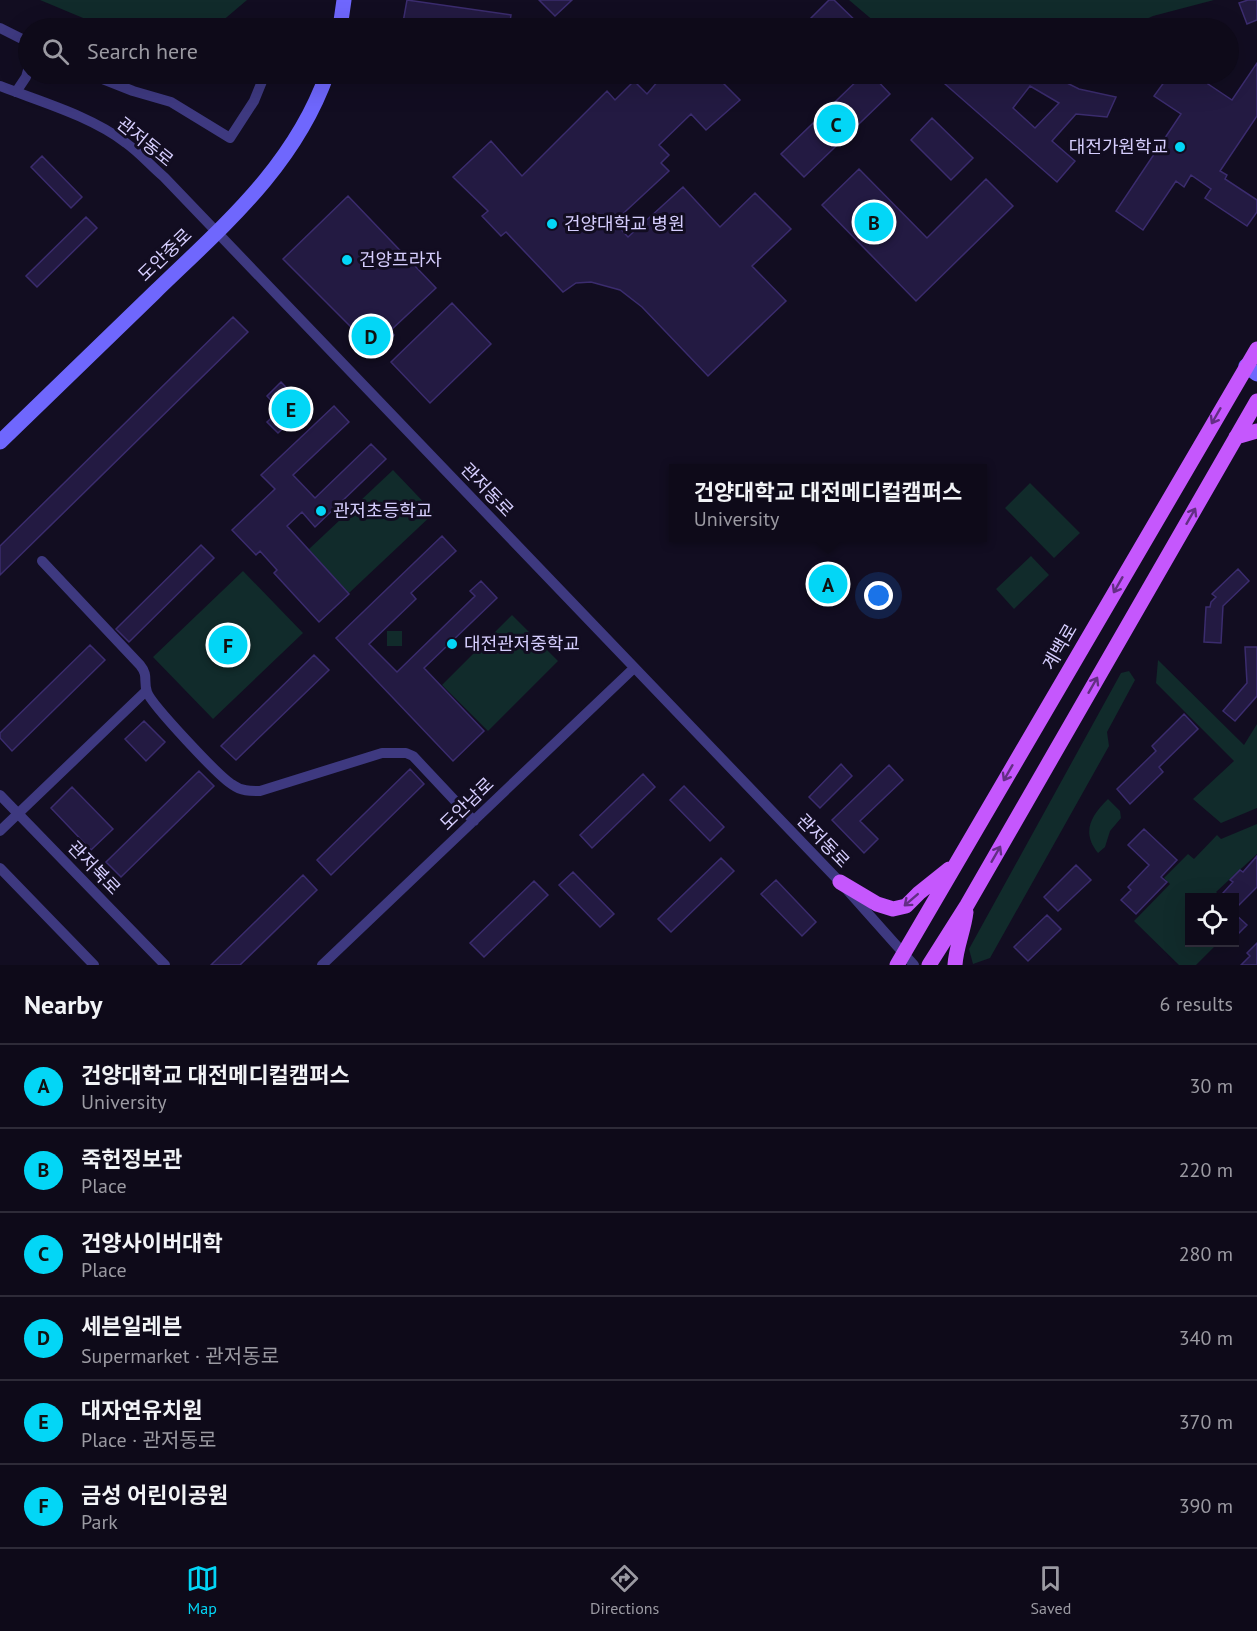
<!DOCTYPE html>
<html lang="en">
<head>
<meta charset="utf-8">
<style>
	body { margin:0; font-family:"PT Sans","Noto Sans KR",sans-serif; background:#1c1826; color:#f1f3f6 }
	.controls { position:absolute; right:18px; bottom:18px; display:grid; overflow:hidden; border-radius:0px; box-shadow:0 6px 24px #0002 }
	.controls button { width:54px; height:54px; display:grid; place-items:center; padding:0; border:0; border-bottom:2px solid #2e2b38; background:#0e0a19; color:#f1f3f6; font:30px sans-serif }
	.you { position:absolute; left:879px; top:596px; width:21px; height:21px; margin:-15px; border:4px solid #fff; border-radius:50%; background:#1a73e8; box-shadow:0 0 0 9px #1a73e833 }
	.badge { display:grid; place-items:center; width:39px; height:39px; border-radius:50%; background:#03d6f6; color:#111; font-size:20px; font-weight:700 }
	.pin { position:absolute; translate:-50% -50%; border:3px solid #fff; box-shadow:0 2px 6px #0006 }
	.popup { position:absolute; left:669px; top:464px; width:318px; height:78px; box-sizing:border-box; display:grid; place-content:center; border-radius:0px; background:#0e0a19; filter:drop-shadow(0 2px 4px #0005); font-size:20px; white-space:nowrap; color:#9b9aa2 }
	.popup b { font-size:22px; color:#f1f3f6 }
	.popup::after { content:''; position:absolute; left:50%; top:100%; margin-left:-12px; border:12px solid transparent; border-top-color:#0e0a19 }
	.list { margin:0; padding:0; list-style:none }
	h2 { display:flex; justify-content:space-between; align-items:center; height:78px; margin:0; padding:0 24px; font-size:26px }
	h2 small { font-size:20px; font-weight:400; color:#9b9aa2 }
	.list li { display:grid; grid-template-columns:39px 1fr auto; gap:18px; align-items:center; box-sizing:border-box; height:84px; padding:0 24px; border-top:2px solid #2e2b38 }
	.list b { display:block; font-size:22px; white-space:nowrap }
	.list p { margin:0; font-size:20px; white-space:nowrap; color:#9b9aa2 }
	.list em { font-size:20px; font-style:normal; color:#9b9aa2 }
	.icon { flex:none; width:33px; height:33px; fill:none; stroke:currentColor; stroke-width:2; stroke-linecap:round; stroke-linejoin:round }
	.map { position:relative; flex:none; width:1257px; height:965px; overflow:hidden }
	.search { position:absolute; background:#0e0a19; box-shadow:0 6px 24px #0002; left:18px; right:18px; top:18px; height:66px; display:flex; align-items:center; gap:15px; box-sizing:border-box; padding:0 21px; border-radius:33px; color:#9b9aa2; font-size:22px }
	.sheet { height:582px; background:#0e0a19 }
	nav { display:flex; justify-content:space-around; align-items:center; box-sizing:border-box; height:84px; border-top:2px solid #2e2b38; background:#0e0a19; font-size:16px; color:#9b9aa2 }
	nav a { display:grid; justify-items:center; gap:3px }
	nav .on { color:#03d6f6 }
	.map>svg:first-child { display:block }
	.green { fill:#112b2b }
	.building { fill:#231a42; stroke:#3b2c6e; stroke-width:1.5; fill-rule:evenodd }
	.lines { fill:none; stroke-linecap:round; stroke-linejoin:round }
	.street { stroke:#3e3980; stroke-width:10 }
	.secondary { stroke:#6f67fd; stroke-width:15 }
	.primary { stroke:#c557fd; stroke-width:15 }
	.oneway { stroke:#632e84 }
	.poi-dot { fill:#03d6f6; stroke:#120d21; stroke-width:2 }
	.labels { text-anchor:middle; stroke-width:6; stroke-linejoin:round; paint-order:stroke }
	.street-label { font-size:18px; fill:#d6cefe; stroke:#120d21 }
	.poi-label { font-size:18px; fill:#d6cefe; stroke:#120d21; text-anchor:start }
</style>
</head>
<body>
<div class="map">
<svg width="1257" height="965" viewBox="0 0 1257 965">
	<rect width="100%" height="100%" fill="#120d21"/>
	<path class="green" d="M40,0H247L214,28H107Z
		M849,0H1214L1153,16L1127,28H992L985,26L981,28H882Z
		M393,470L434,513L349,593L308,550Z
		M1030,483L1080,533L1054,558L1005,508Z
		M1031,556L1049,575L1014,609L996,589Z
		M243,571L303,633L213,719L153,657Z
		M512,615L558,661L488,731L442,685Z
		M387,631H402V646H387Z
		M1158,660L1244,745L1257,724V808L1221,823L1193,799L1234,761L1156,683Z
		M1129,671L1135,680L1107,732L1109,746L990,958L973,964L969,949L1121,673Z
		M1108,799L1120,811L1121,818L1110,831L1105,847L1098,853C1081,832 1091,816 1108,799Z
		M1257,824V854L1216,892L1222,897H1190V942L1218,943L1196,965H1179L1134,921L1170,884L1164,878L1188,854L1194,859L1217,835L1221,839Z"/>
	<path class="building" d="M407,0L511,15L509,28L493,26V28H402Z
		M539,0H572L555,16Z
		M829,0H834L863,28H822L811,18Z
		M1248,0H1257V20L1247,24L1239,3Z
		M1257,63V116L1220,171L1227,175L1225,179L1257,200V212L1247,226L1205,198L1211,189L1191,175L1184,187L1176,181L1143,230L1116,211L1181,114L1154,96L1170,74H1193L1232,100Z
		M653,74H714L740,100L706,130L691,114L659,145L669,155L661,163L669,171L614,222L628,237L683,187L720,227L755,193L791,229L752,266L786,301L708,376L642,307L620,290L591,282L576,283L563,292L506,232L501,236L482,216L488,211L453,177L491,141L522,176L607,91L615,100L634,81L647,94L659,80Z
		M864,74H871L890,94L804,177L781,154Z
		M955,74H1049L1079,89L1116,97L1107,117L1076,114L1052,141L1075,161L1057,182L945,84ZM1030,86L1059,103L1035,128L1013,108Z
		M932,118L973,158L951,180L911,140Z
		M42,156L82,197L71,208L31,167Z
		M859,169L927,238L986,179L1013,206L916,301L822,205Z
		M348,196L436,288L390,331L394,335L376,352L283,259Z
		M86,217L97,228L37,287L26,276Z
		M452,303L491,344L430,403L391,362Z
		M233,317L248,332L0,575V546Z
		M281,382L305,407L278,433L267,422L280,410L267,396Z
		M334,406L349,422L293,475L315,498L371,444L386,459L315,527L302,512L287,526L349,594L319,622L274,573L277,570L260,551L256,555L232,530L275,489L261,475Z
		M442,536L456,551L411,593L416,599L369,644L397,672L475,596L470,591L481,581L497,598L424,668L484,731L453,761L336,638Z
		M201,545L214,558L129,642L116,629Z
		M1238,569L1249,581L1223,606L1221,643L1204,642L1206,607H1210L1211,602L1216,597L1212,594Z
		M90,645L105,660L12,751L0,738V733Z
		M1245,647H1257V696L1235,721L1223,711L1247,683Z
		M314,655L329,670L236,760L221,746Z
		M1184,714L1198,729L1159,767L1163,772L1130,804L1117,789L1156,751L1152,746Z
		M144,721L165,742L146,761L125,739Z
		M841,764L852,776L820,808L809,797Z
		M889,765L903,780L860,821L878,839L864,853L832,820Z
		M410,769L424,784L331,875L317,860Z
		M199,771L214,786L121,877L106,862Z
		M643,774L655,787L592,848L580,835Z
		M684,786L724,827L710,841L670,800Z
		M72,787L113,829L91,850L51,808Z
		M1144,829L1177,860L1161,877L1167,882L1136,914L1121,900L1131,890L1128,887L1149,865L1128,845Z
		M1257,856V887L1234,910V897H1227L1223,893L1233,882L1230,880L1240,870L1243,872Z
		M721,858L734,871L671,932L658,919Z
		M1076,865L1091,880L1058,911L1044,897Z
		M573,872L614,914L600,927L559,885Z
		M303,875L317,890L240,965H211Z
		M776,880L816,922L802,936L761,894Z
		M534,881L548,895L484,957L470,943Z
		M1234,913L1247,925L1234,938Z
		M1047,915L1061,929L1028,961L1014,947Z
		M1257,943V965H1241L1250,956L1247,953Z"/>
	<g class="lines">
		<path class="street" d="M0,28L28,42
			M90,74L133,91L171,102L230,138L254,101L265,74
			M0,86C41,102 91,116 126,143C140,153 151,166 164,177L840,882L914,965
			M16,92L26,77L28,70
			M42,561L140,665C149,676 143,681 147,692C151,704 220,778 233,785C241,791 250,791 260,791L382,753H406L413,756L474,821
			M0,795L165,965
			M0,831L146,691
			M0,868L94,965
			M322,965L634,668"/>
		<path class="secondary" d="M340,28L344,0
			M1246,366L1257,374
			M0,442C51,392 103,343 154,293C223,226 294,167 327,74"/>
		<path class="primary" d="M1236,437L1257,431
			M840,882L877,904L893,909L906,906L919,893L949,869
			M897,965L1257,349
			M929,965L967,905L1257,401
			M955,965C956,947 964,930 966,912"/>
	</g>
	<defs><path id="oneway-shaft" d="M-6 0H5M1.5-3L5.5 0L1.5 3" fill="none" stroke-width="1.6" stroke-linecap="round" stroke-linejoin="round" transform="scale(1.5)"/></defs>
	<g class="oneway">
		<use href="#oneway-shaft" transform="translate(1216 416) rotate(120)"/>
		<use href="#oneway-shaft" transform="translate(1191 516) rotate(-60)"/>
		<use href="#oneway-shaft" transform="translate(1118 585) rotate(120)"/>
		<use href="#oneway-shaft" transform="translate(1093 685) rotate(-60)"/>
		<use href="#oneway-shaft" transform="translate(1008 773) rotate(120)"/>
		<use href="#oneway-shaft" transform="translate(996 854) rotate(-60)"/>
		<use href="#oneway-shaft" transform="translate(911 900) rotate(139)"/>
	</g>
	<g class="poi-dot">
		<circle cx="1180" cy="147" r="6"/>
		<circle cx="552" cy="224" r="6"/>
		<circle cx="347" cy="260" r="6"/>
		<circle cx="321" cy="511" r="6"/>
		<circle cx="452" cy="644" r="6"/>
	</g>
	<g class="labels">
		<g class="street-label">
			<text transform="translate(145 142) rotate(39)" y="6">관저동로</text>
			<text transform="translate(165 255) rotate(-44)" y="6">도안중로</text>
			<text transform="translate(487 490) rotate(46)" y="6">관저동로</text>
			<text transform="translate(1060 647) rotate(-60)" y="6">계백로</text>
			<text transform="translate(467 804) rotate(-44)" y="6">도안남로</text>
			<text transform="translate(823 841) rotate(46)" y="6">관저동로</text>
			<text transform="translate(94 868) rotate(46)" y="6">관저북로</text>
		</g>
		<g class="poi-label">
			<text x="1168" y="153" text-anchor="end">대전가원학교</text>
			<text x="564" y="230">건양대학교 병원</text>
			<text x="359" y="266">건양프라자</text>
			<text x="333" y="517">관저초등학교</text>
			<text x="464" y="650">대전관저중학교</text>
		</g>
	</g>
</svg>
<div class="controls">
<button><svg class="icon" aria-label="locate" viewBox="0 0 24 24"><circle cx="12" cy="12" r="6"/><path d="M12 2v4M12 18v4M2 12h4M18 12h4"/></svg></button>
</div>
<div class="you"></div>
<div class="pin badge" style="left:828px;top:584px">A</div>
<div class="popup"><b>건양대학교 대전메디컬캠퍼스</b>University</div>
<div class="pin badge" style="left:874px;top:222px">B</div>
<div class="pin badge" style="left:836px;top:124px">C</div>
<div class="pin badge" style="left:371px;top:336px">D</div>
<div class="pin badge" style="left:291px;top:409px">E</div>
<div class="pin badge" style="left:228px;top:645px">F</div>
<div class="search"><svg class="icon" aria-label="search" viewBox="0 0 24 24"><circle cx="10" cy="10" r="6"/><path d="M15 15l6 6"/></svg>Search here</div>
</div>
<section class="sheet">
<h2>Nearby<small>6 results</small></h2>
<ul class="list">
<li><span class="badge">A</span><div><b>건양대학교 대전메디컬캠퍼스</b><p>University</p></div><em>30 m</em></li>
<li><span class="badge">B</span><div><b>죽헌정보관</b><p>Place</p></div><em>220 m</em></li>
<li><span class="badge">C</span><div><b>건양사이버대학</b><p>Place</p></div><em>280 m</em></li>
<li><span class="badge">D</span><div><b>세븐일레븐</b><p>Supermarket · 관저동로</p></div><em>340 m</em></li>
<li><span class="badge">E</span><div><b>대자연유치원</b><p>Place · 관저동로</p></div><em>370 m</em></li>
<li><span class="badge">F</span><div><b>금성 어린이공원</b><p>Park</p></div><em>390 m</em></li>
</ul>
</section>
<nav>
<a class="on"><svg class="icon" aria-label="map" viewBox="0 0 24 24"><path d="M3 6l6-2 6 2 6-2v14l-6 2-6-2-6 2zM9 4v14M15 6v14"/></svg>Map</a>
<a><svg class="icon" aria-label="directions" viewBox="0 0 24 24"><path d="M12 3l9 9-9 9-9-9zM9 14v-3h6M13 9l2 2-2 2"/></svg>Directions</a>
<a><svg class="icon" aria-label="saved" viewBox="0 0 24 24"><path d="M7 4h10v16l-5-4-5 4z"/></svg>Saved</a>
</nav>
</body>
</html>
